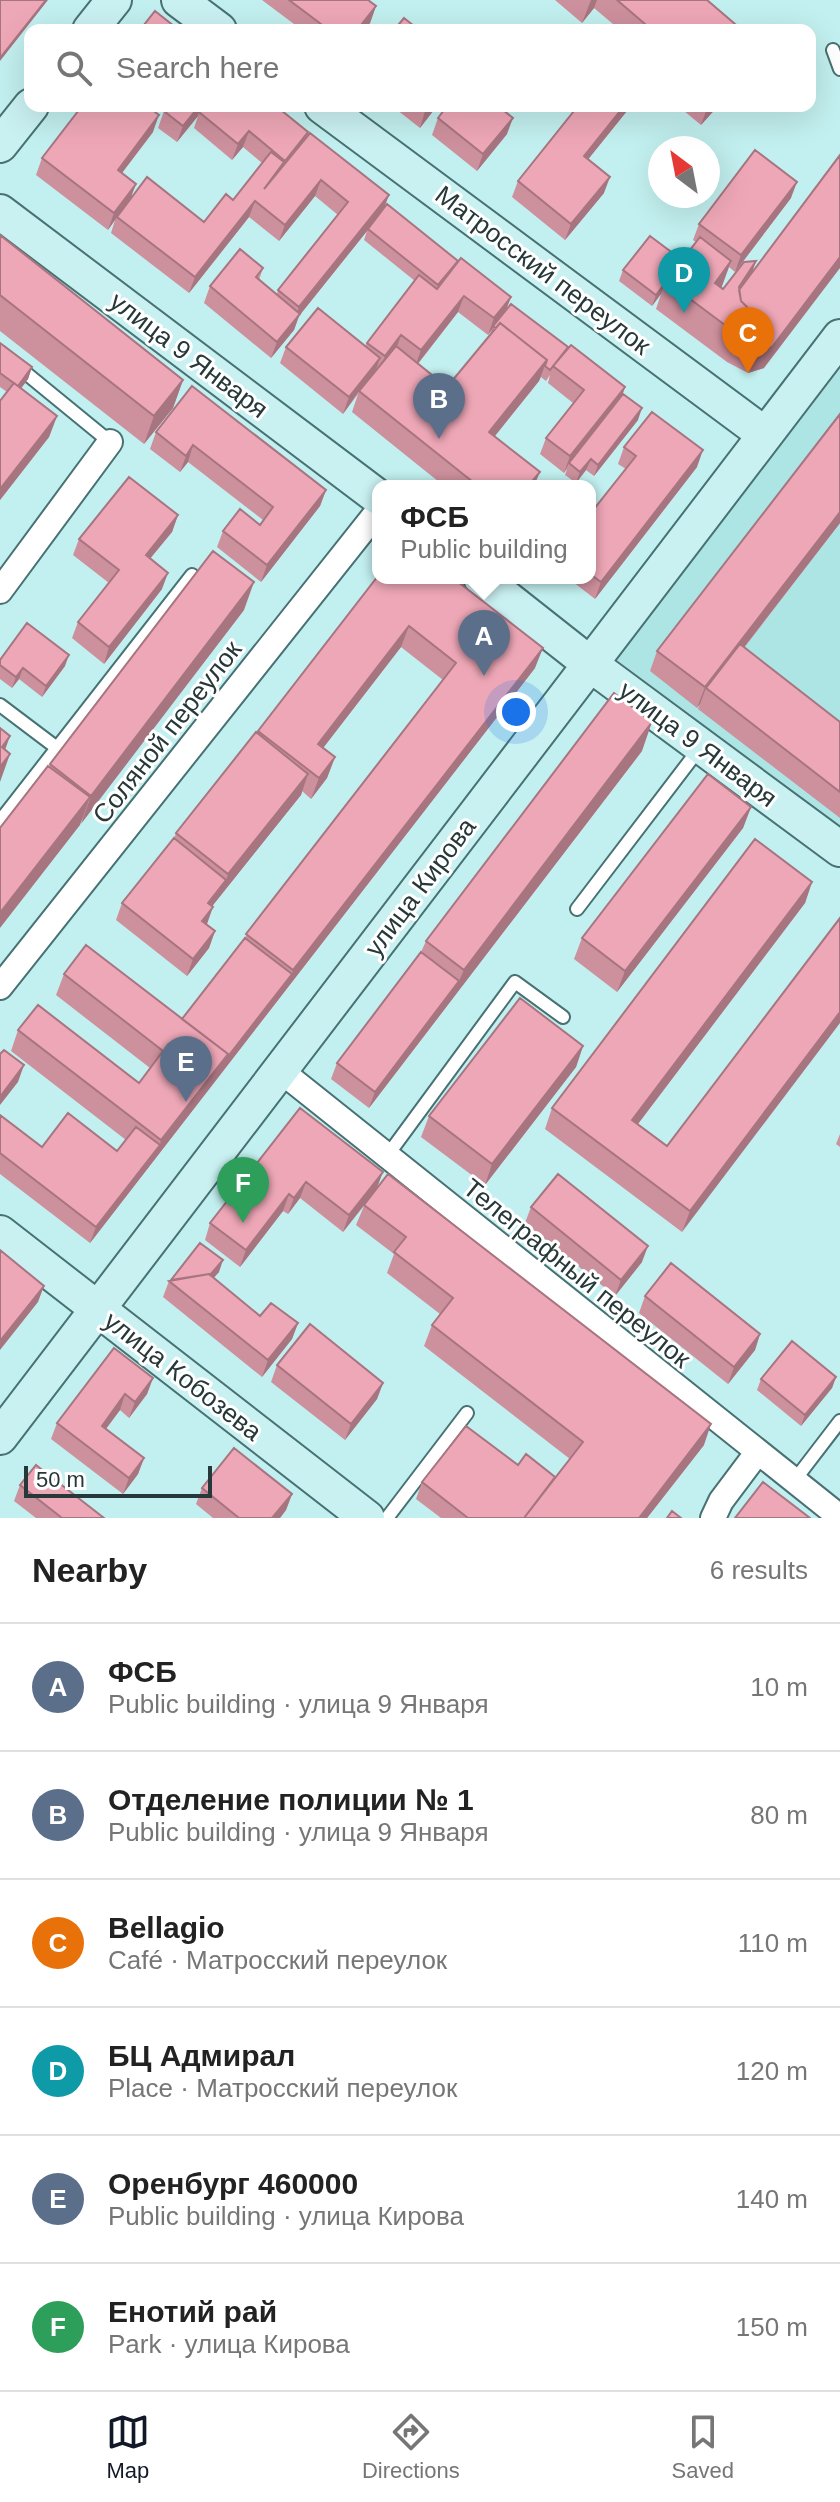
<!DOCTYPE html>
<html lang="en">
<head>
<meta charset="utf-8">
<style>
	body { margin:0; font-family:Helvetica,sans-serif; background:#f6f6f6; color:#222 }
	.compass { position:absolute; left:648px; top:136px; width:72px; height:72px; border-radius:50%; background:#fff; box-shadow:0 8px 32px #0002; rotate:328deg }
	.scale { position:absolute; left:24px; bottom:20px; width:188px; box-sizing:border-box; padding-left:8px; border:4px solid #263838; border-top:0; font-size:22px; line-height:28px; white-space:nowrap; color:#263838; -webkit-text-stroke:6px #fff; paint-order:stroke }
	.you { position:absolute; left:516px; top:712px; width:28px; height:28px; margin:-20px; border:6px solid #fff; border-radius:50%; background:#1a73e8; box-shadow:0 0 0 12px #1a73e833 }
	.badge { display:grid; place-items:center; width:52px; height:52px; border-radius:50%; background:#111827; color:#fff; font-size:26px; font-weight:700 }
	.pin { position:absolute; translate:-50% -66px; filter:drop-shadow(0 2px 4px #0008) }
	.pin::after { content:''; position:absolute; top:42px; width:28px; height:24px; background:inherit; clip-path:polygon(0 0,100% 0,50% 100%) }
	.popup { position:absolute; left:372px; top:480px; width:224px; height:104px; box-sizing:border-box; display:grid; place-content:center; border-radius:16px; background:#fff; filter:drop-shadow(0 2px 6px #0005); font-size:26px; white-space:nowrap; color:#767676 }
	.popup b { font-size:30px; color:#222 }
	.popup::after { content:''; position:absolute; left:50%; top:100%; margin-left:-16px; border:16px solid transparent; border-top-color:#fff }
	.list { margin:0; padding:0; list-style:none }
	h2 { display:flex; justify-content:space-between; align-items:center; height:104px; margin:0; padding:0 32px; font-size:34px }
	h2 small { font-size:26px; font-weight:400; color:#767676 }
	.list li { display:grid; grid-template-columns:52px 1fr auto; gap:24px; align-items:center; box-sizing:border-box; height:128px; padding:0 32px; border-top:2px solid #e0e0e0 }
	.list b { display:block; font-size:30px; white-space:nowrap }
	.list p { margin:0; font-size:26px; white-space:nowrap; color:#767676 }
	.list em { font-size:26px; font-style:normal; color:#767676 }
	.icon { flex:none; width:44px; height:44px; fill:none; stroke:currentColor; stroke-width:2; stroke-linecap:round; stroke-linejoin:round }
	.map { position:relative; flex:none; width:840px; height:1518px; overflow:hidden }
	.search { position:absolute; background:#fff; box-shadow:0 8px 32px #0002; left:24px; right:24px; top:24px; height:88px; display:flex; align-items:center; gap:20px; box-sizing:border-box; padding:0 28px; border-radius:16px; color:#767676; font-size:30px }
	.sheet { height:872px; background:#fff }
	nav { display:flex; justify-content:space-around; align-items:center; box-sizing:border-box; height:112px; border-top:2px solid #e0e0e0; background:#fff; font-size:22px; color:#767676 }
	nav a { display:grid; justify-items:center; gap:4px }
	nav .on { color:#111827 }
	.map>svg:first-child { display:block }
	.built { fill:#ade4e4 }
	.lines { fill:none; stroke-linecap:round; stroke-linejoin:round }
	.lane-casing { stroke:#477172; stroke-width:16 }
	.street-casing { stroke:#477172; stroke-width:28 }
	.secondary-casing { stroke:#477172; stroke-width:38 }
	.lane { stroke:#fff; stroke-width:12 }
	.street { stroke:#fff; stroke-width:24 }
	.secondary { stroke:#caf1f2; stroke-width:34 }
	.wall { fill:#cd909d; fill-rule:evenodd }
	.shaded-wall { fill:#a77580 }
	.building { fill:#eea7b7; stroke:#a77580; stroke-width:2 }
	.labels { text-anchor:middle; stroke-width:6; stroke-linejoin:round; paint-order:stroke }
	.street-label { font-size:26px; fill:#263838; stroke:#fff }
</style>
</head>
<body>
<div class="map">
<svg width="840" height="1518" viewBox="0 0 840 1518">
	<rect width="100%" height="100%" fill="#c2efef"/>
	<path class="built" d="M840,367V828L617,660Z"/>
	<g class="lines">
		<g class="lane-casing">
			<path id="lane" d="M833,50L840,69
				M0,352L110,442
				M0,705L57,748L192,575
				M0,821L57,748
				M577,909L699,749
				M387,1156L515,982L563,1017
				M794,1481L840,1421
				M387,1518L467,1413"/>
		</g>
		<g class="street-casing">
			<path id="street" d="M0,591L110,442
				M0,987L378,511
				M281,1071L840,1517
				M713,1518L721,1501L757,1453"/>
		</g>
		<g class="secondary-casing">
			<path id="secondary" d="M179,0L219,30
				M90,30L114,0
				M322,106L764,434
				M0,145L31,106
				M0,212L378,497
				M481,578L590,664L840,849
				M0,1233L367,1518
				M0,1437L840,337"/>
		</g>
		<use href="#lane" class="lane"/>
		<use href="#street" class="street"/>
		<use href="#secondary" class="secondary"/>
	</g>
	<path class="wall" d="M262,0H368L376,6L370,23L364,30H302Z
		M555,0H707L742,30H620L594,8L582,23Z
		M276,106L306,138L384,209L458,261L456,265L511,297L505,311L568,347L625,387L622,396L638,420L594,476L586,470L576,483L565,475L567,469L564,473L540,454L546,438L573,403L548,383L550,375L546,381L541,377L539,381L495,436L534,486H444L352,412L358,394L343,414L280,363L286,347L365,346L367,343L415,281L364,240L367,231L299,316L294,330L271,358L204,303L210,286L263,268L259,280L277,294L278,290L338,215L315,196L279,241L249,217L189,293L111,233L115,220L108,230L36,175L42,158L153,132L122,173L132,197L204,222L233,200L262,163L243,147L232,160L194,128L198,116L177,142L158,128L164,111ZM458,312L488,335L492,329L490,335L447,387L418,364Z
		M392,106H437L420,128Z
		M578,106H631L588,159L604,193L565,240L512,197L518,181Z
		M678,106H718L701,125Z
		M438,118L507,134L477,171L432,135Z
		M791,198L735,272L729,267L721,288L723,289L756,261L752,273L764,368L748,373L727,362L656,309L661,294L652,306L619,281L623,270L682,260L696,242L693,240L699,224Z
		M0,235L183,380L173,408L144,444L0,331Z
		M0,343L32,367L28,379L21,388L57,416L49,437L0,500V401L7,392L0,387Z
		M840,414V523L744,648L840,722V818L698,709L700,704L697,708L650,671L657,651Z
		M156,432L326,490L320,506L261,582L217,547L223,531L260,525L263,520L188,462L180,472L150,449Z
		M624,447L697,467L595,599L568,578H590V514L626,469L618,464Z
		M178,515L172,532L150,558L162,589L104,664L72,638L78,622L109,583L73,555L79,539Z
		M378,576L535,668L90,1243L0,1174V1115L42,1147L117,1151L126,1140L11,1051L18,1030L139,1083L150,1068L56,995L64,974L182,1019L443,680L401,647L323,748L335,757L327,778L311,799L302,791L301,795L212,906L206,925L215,931L209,948L187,976L116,920L122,903L174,838L176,833L257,733Z
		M244,610L80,823V825L49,766L50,764Z
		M0,660L65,666L42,697L19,679L12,688L0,679Z
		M642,751L369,1108L331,1079L337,1063L421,952L426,941Z
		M751,807L743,828L617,992L574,959L582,938Z
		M812,882L805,903L638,1124L667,1146L840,918L682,1232L545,1129L552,1108Z
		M583,1046L576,1067L485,1185L421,1137L429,1116Z
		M300,1108L377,1187L704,1445L647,1518H441L416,1499L422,1482L518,1465L555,1477L570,1459L424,1346L432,1325L440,1314L387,1273L394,1254L356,1225L364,1206L343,1232L300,1198L288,1214L283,1211L240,1267L205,1240L210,1223Z
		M840,1134V1147L836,1144Z
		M531,1207L642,1262L615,1296L525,1223Z
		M219,1272L213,1278L260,1316L298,1323L292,1339L262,1377L163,1297L169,1281Z
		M645,1296L760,1334L755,1350L728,1384L639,1313Z
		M277,1365L383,1383L377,1399L345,1440L271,1382Z
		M836,1377L832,1388L801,1426L757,1390L761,1379Z
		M153,1378L147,1394L129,1418L120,1410L106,1429L144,1458L138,1474L123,1494L51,1439L57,1423Z
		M20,1485L104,1518H36L14,1501Z
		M202,1488L292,1494L286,1510L280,1518H213L196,1504Z"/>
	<path class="shaded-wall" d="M46,0H48L0,61V58Z
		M591,0H597L594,8L582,23Z
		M376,6L370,23L364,30H357Z
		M199,106H206L199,112L198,116L177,142L183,126Z
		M430,106H437L420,128L425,111Z
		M624,106H631L578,172L584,156Z
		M708,106H718L701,125Z
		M159,115L153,132L112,186L118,170Z
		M513,118L507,134L477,171L483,154Z
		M249,131L243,147L232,160L238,144Z
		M610,177L604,193L565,240L571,224Z
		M321,180L315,196L279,241L285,225Z
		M797,182L791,198L735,272L741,255Z
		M136,184L130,200L117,217L108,230L114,213Z
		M389,195L383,211L299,316L294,330L271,358L277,342L294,321L299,307Z
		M255,201L249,217L189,293L195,277Z
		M840,257V268L764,368L748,373L755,352Z
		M731,261L721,289L705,311L715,283Z
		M756,261L746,289L737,302L739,287Z
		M665,283L661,294L652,306L656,295Z
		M464,296L458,312L415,367L421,350Z
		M511,297L505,313L488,335L494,318Z
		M401,335L395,352L379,373L385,356Z
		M380,358L374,375L359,391L343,414L349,397Z
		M547,360L539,381L482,452L489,432Z
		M32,367L28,379L14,398L18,386Z
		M183,380L173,408L144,444L154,416Z
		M625,387L619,404L569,463L564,473L570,456Z
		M642,408L638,420L594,476L598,465Z
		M57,416L49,437L0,500V489Z
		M193,445L188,462L180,472L186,456Z
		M703,450L697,467L595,599L601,582Z
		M591,459L586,470L576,483L580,472Z
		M540,472L534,486H528Z
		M326,490L320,506L261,582L267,565Z
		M840,512V523L710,691L706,688L700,704L697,708L705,687Z
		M178,515L172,532L140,571L146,555Z
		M168,573L162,589L104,664L109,647Z
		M254,582L244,610L81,824L91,796Z
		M409,626L401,647L310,765L318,744Z
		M543,648L535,668L90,1243L96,1227L160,1145L161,1140L292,974L293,970Z
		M69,655L65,666L42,697L46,686Z
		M23,668L19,679L12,688L16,677Z
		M652,722L642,751L369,1108L375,1092L459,981L464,970Z
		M10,736L0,764L2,747Z
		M10,754L0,782V767Z
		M335,757L327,778L311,799L319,778Z
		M308,774L301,795L202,919L208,903L226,880L228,874Z
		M90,797L80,825L0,928V913Z
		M751,807L743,828L617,992L625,971Z
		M812,882L805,903L625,1141L632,1120Z
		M213,907L207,924L196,938L202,921Z
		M215,931L209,948L187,976L193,959Z
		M840,1012V1023L682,1232L690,1211Z
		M583,1046L576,1067L485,1185L492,1164Z
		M24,1065L18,1082L0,1105V1097Z
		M383,1172L377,1188L343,1232L349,1215Z
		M306,1182L300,1198L288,1214L294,1198Z
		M289,1194L283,1211L240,1267L246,1250Z
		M648,1246L642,1262L615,1296L621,1280Z
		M223,1260L219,1272L203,1290L207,1279Z
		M44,1286L38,1302L0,1350V1341Z
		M298,1323L292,1339L262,1377L268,1360Z
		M760,1334L755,1350L728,1384L734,1367Z
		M836,1377L832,1388L801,1426L805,1415Z
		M153,1378L147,1394L129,1418L135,1402Z
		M383,1383L377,1399L345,1440L351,1424Z
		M125,1394L120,1410L96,1442L102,1426Z
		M711,1424L704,1445L647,1518H639Z
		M144,1458L138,1474L123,1494L129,1478Z
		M292,1494L286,1510L280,1518H272Z"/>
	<path class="building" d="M0,0H46L0,58Z
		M289,0H368L376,6L357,30H329Z
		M617,0H707L742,30H652Z
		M155,11L179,30H140Z
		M404,18L419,30H394Z
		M82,106H147L159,115L118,170L136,184L114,213L42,158Z
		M168,106H199L183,126L164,111Z
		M204,106H276L308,132L285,161L249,131L238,144L199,112Z
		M419,106H430L425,111Z
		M447,106H498L513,118L483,154L438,118Z
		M578,106H624L584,156L610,177L571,224L518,181Z
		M310,133L389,195L299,307L278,290L348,202L321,180L285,225L255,201L195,277L117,217L147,177L204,222L226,194L233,200L271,152L284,162L264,189Z
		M755,150L797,182L741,255L699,224Z
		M840,155V257L772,347L755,352L734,341L748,318L751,311L741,301L739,290Z
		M387,204L458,261L438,285L368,229Z
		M0,235L183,380L154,416L0,295Z
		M650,236L682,260L656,295L623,270Z
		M700,237L731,261L715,283L723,289L744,262L756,261L739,287L741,301L751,311L737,334L666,281Z
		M240,249L263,268L256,277L300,314L277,342L210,286Z
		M461,258L511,297L494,318L464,296L421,350L401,335L385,356L367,343L419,275L437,289Z
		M511,304L568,347L550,370L545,366L547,360L500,323L496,328L493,326Z
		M318,308L380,358L349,397L286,347Z
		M500,323L547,360L489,432L540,472L528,486H478L359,391L396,346L447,387Z
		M0,343L32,367L18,386L0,373Z
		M571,345L625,387L570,456L546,438L584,390L553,366Z
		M14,383L57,416L0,489V401Z
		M192,386L326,490L267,565L223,531L240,509L260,525L273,507L193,445L186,456L156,432Z
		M623,394L642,408L598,465L591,459L580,472L569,463Z
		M652,412L703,450L601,582L590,574V514L636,456L624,447Z
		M840,414V512L705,687L657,651Z
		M129,477L178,515L146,555L168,573L109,647L78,622L119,570L79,539Z
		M542,482L548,486H538Z
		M213,551L254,582L91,796L50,764Z
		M378,576V578H453L543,648L293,970L246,934L456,663L409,626L318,744L335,757L319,778L258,731Z
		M27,623L69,655L46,686L23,668L16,677L0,665V660Z
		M740,644L840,722V792L706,688Z
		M614,693L652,722L464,970L426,941Z
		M0,728L10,736L2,747L10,754L0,767Z
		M256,732L308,774L228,874L176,833Z
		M48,766L90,797L0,913V828Z
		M708,774L751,807L625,971L582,938Z
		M174,838L226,880L208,903L213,907L202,921L215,931L193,959L122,903Z
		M755,839L812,882L632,1120L667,1146L840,918V1012L690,1211L552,1108Z
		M245,938L292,974L226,1059L228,1054L182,1019Z
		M86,945L228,1054L161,1140L18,1030L38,1005L139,1083L163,1051L64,974Z
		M421,952L459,981L375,1092L337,1063Z
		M520,998L583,1046L492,1164L429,1116Z
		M4,1050L24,1065L0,1097V1054Z
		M300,1108L383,1172L349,1215L306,1182L294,1198L289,1194L246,1250L210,1223Z
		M68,1113L117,1151L136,1127L160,1145L96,1227L0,1153V1115L42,1147Z
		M388,1174L711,1424L639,1518H524L583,1442L432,1325L453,1298L394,1252L406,1237L364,1205Z
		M558,1174L648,1246L621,1280L531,1207Z
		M200,1243L223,1260L210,1275L209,1274L171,1280Z
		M0,1250L44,1286L0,1341Z
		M671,1263L760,1334L734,1367L645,1296Z
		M209,1274L260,1316L271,1303L298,1323L268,1360L169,1281Z
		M310,1324L383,1383L351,1424L277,1365Z
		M792,1341L836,1377L805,1415L761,1379Z
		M114,1348L153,1378L135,1402L125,1394L102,1426L144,1458L129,1478L57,1423Z
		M466,1426L518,1465L526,1454L555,1477L524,1518H468L422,1482Z
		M234,1448L292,1494L272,1518H239L202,1488Z
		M36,1465L104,1518H62L20,1485Z
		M763,1482L810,1518H735Z
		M672,1511L681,1518H667Z"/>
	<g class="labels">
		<g class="street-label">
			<text transform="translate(543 270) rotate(37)" y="9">Матросский переулок</text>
			<text transform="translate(189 355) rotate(37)" y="9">улица 9 Января</text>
			<text transform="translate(167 732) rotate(-52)" y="9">Соляной переулок</text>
			<text transform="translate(698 744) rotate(37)" y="9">улица 9 Января</text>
			<text transform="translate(420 887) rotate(-53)" y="9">улица Кирова</text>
			<text transform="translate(577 1273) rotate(39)" y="9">Телеграфный переулок</text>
			<text transform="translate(183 1376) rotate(38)" y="9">улица Кобозева</text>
		</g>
	</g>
</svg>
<svg class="compass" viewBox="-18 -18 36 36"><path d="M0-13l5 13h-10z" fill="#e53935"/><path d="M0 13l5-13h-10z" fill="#767676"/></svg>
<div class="scale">50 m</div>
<div class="you"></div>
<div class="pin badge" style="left:484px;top:676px;background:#5c6f8a">A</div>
<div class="popup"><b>ФСБ</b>Public building</div>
<div class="pin badge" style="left:439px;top:439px;background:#5c6f8a">B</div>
<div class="pin badge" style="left:748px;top:373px;background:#e8710a">C</div>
<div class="pin badge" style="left:684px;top:313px;background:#0f9aa8">D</div>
<div class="pin badge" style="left:186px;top:1102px;background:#5c6f8a">E</div>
<div class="pin badge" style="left:243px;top:1223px;background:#2e9e5b">F</div>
<div class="search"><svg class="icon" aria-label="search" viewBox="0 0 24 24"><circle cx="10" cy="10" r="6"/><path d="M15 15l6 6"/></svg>Search here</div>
</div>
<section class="sheet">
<h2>Nearby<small>6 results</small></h2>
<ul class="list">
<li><span class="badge" style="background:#5c6f8a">A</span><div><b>ФСБ</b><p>Public building · улица 9 Января</p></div><em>10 m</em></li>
<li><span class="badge" style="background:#5c6f8a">B</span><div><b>Отделение полиции № 1</b><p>Public building · улица 9 Января</p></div><em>80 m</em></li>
<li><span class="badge" style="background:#e8710a">C</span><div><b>Bellagio</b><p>Café · Матросский переулок</p></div><em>110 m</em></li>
<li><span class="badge" style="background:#0f9aa8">D</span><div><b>БЦ Адмирал</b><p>Place · Матросский переулок</p></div><em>120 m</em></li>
<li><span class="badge" style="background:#5c6f8a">E</span><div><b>Оренбург 460000</b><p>Public building · улица Кирова</p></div><em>140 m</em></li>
<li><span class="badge" style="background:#2e9e5b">F</span><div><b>Енотий рай</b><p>Park · улица Кирова</p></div><em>150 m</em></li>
</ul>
</section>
<nav>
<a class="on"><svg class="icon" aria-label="map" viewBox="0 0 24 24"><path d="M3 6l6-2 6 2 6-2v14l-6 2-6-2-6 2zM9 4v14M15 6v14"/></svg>Map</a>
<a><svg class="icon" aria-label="directions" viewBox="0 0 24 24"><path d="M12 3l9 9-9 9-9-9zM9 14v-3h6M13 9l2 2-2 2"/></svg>Directions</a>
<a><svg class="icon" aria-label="saved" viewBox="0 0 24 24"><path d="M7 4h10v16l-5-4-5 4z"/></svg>Saved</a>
</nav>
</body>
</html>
